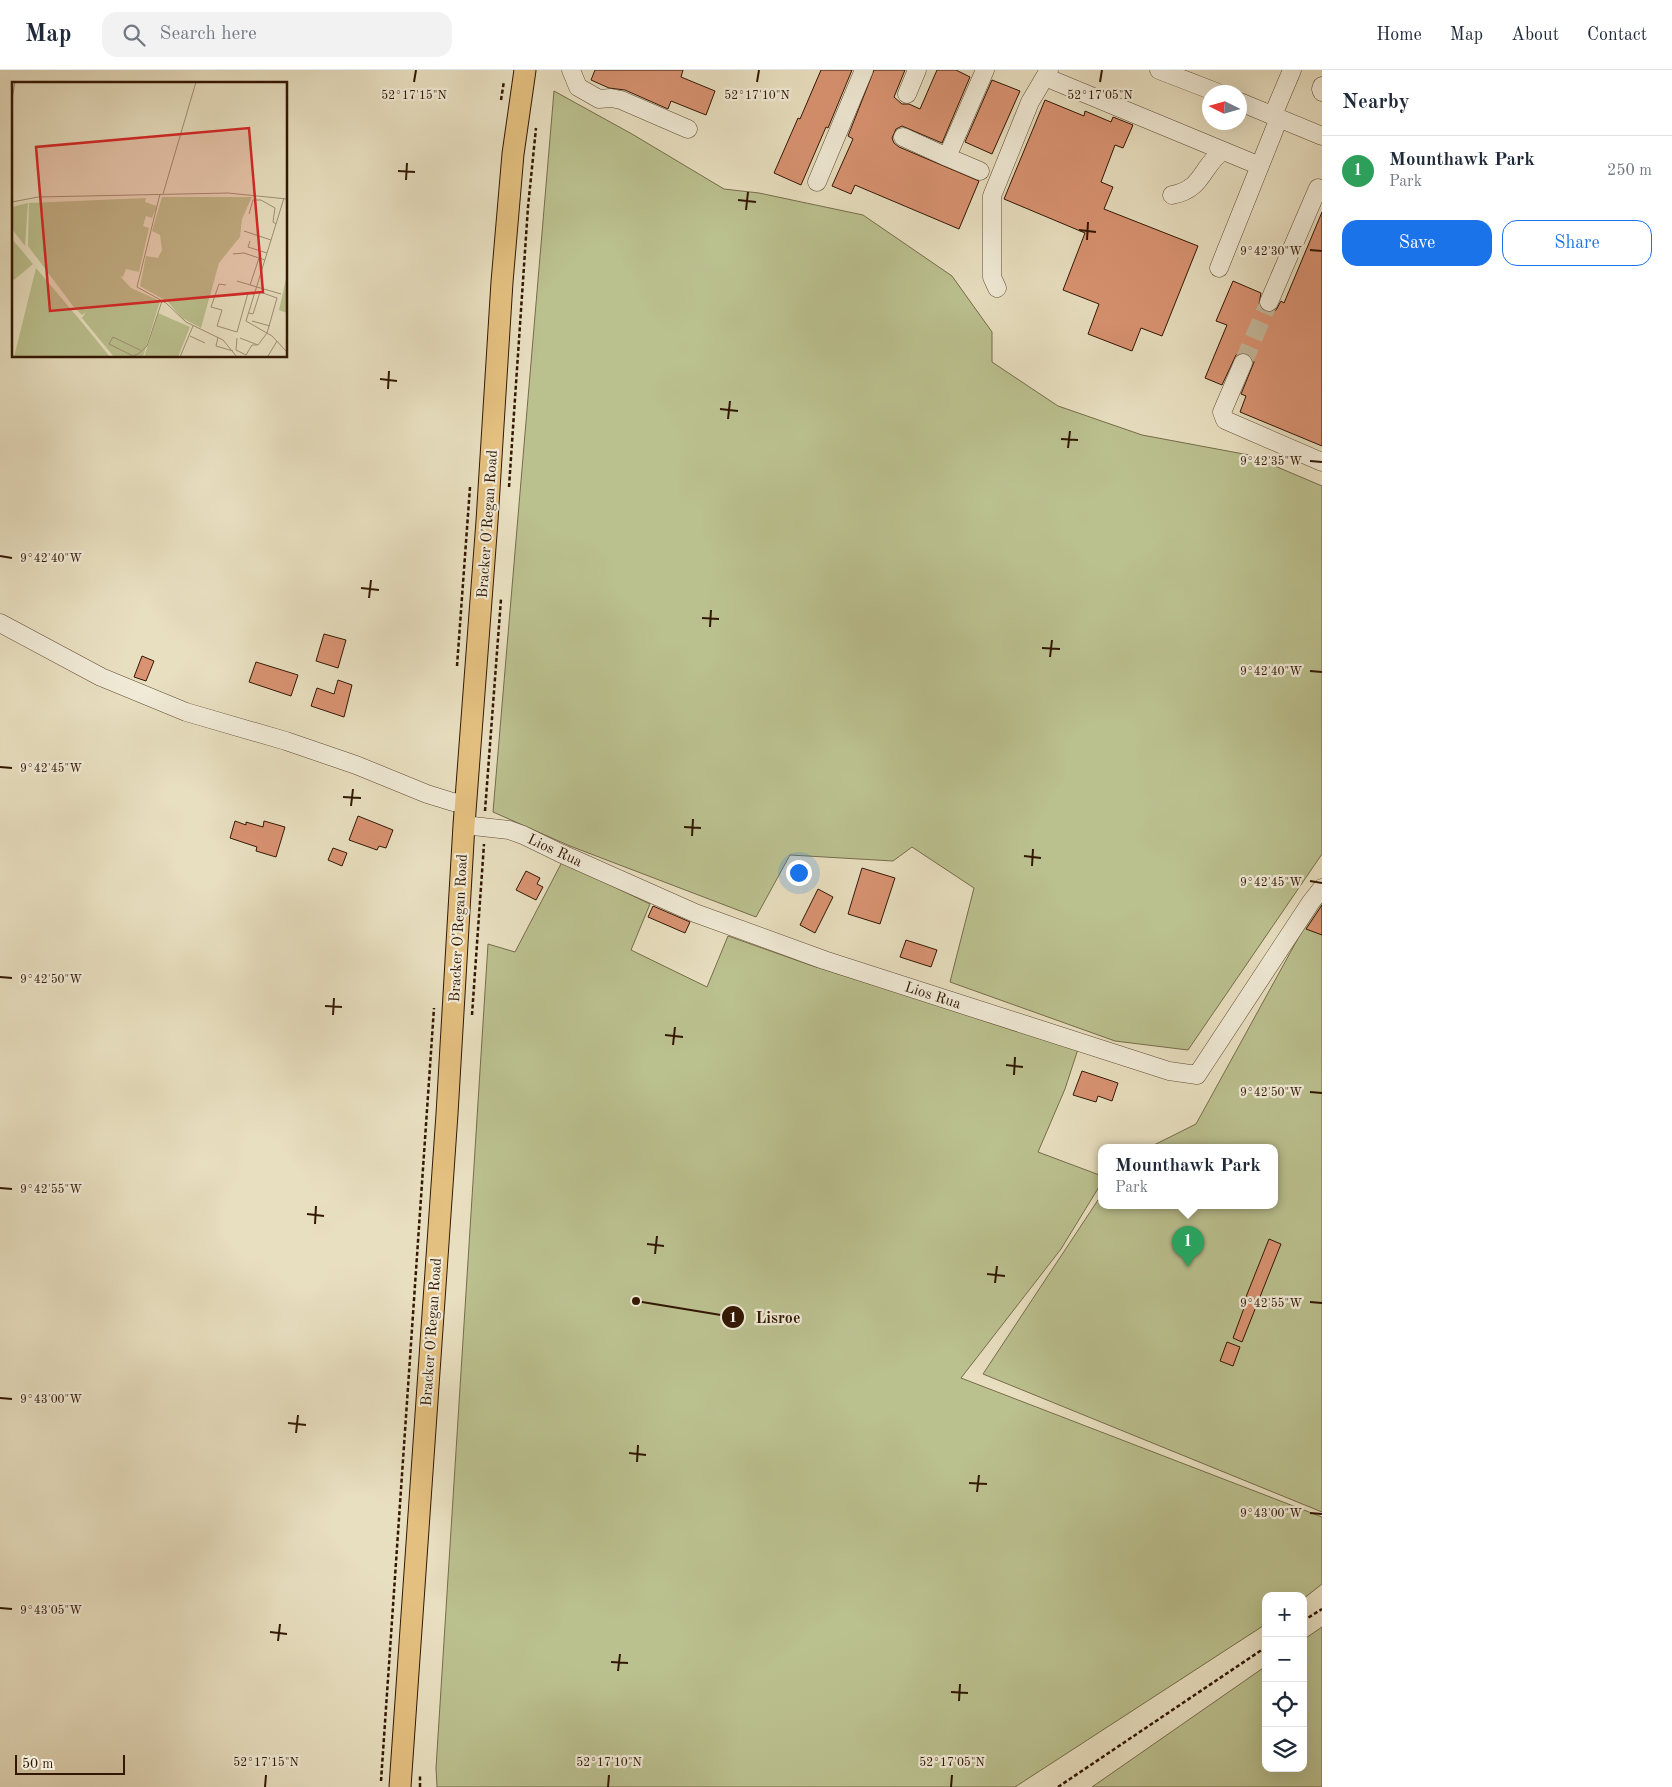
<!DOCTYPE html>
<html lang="en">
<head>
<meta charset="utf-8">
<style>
	body { margin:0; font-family:"Old Standard TT",serif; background:#f2f2f3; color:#1f2937 }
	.controls { position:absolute; right:15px; bottom:15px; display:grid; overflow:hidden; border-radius:10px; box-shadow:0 5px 20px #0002 }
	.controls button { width:45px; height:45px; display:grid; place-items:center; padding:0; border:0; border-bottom:1px solid #e0e1e3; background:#fff; color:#1f2937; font:25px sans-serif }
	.compass { position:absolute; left:1202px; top:15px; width:45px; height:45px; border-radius:50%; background:#fff; box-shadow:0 5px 20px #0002; rotate:275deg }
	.scale { position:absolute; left:15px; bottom:12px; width:110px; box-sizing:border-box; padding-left:5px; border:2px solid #321703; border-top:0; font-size:14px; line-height:18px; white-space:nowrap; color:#321703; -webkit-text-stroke:4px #f0ead6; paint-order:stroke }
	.you { position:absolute; left:798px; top:802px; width:18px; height:18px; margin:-12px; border:4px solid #fff; border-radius:50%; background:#1a73e8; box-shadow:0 0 0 8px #1a73e833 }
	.badge { display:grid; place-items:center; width:32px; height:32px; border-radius:50%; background:#1a73e8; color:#fff; font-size:16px; font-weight:700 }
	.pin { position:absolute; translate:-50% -41px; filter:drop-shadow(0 1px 2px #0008) }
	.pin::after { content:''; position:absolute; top:26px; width:18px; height:15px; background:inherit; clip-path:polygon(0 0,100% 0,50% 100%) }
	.popup { position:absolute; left:1098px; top:1074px; width:180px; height:65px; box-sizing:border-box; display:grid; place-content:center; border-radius:10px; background:#fff; filter:drop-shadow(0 1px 4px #0005); font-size:16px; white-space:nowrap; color:#747a83 }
	.popup b { font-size:19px; color:#1f2937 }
	.popup::after { content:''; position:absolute; left:50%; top:100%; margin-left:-10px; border:10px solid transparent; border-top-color:#fff }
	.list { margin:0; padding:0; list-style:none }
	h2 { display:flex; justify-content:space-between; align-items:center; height:65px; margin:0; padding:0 20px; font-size:21px }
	h2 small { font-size:16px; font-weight:400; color:#747a83 }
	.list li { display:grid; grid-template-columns:32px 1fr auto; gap:15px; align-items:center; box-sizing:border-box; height:70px; padding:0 20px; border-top:1px solid #e0e1e3 }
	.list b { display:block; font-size:19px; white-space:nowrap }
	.list p { margin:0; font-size:16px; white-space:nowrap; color:#747a83 }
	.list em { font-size:16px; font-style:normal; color:#747a83 }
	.actions { display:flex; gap:10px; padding:15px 20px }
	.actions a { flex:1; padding:11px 0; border:1px solid #1a73e8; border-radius:15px; text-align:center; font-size:18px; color:#1a73e8 }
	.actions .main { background:#1a73e8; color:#fff }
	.icon { flex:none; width:28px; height:28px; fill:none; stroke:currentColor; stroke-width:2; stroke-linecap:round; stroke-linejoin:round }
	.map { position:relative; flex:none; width:1322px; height:1717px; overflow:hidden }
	header { display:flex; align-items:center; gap:30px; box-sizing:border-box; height:70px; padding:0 25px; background:#fff; border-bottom:1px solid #e0e1e3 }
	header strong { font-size:24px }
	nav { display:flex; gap:28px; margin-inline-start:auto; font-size:18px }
	.search { width:350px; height:45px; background:#f2f2f3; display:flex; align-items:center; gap:12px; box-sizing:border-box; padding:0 18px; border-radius:15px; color:#747a83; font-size:19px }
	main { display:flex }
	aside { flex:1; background:#fff }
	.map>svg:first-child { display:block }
	.green { fill:#bbc08f; stroke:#766c49 }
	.building { fill:#d99372; stroke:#321703 }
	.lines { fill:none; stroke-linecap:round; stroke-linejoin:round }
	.minor-tunnel { stroke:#c4b79a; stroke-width:18; stroke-dasharray:18 9; stroke-linecap:butt }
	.minor-casing { stroke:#604932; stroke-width:19 }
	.major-casing { stroke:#321703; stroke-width:23 }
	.path { stroke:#321703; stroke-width:2.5; stroke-dasharray:4 2.5; stroke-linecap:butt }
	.minor { stroke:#f0ead6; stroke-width:18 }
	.major { stroke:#e4c080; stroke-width:21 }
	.ticks { fill:none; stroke:#321703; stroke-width:2 }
	.labels { text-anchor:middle; stroke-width:4.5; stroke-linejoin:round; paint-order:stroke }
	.street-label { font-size:15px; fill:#321703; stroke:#f0ead6 }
	.inset-road { fill:none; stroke:#9f8f74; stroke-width:1 }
	.view { fill:#d62828; fill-opacity:0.15; stroke:#d62828; stroke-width:2.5 }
	.inset-edge { fill:none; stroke:#321703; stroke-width:2.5 }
	.ticks-label { font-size:12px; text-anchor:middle; fill:#321703; stroke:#f0ead6; stroke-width:4.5; stroke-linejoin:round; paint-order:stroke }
	.leader { fill:none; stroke:#321703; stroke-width:2 }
	.callout-dot { fill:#321703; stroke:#f0ead6; stroke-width:2 }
	.mark-label { font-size:15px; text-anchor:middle; font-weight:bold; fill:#fff }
	.callout-label { font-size:16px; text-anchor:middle; font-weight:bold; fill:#321703; stroke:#f0ead6; stroke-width:4.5; stroke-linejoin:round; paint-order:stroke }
</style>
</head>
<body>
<header>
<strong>Map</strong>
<div class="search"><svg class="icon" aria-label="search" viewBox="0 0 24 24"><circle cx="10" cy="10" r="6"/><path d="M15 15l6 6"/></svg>Search here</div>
<nav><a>Home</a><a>Map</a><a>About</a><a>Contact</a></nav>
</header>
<main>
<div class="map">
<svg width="1322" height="1717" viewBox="0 0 1322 1717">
	<rect width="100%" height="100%" fill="#e8dfc0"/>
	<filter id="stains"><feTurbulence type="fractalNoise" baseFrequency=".004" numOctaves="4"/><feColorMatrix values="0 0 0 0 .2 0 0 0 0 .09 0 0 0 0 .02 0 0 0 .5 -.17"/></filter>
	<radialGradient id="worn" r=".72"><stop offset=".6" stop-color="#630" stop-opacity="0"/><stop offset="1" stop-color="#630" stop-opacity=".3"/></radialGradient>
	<path class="green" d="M554,21L632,64L724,119L759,123L863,145L952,206L992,262V292L1058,336L1142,365L1249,385L1322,416V784L1188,980L1115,971L950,912L974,818L912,777L893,791L790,785L756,847L570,776L493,742Z
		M562,792L650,834L631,880L707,917L728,866L810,895L1078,979L1065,1019L1038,1082L1102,1106V1112L1061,1179L961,1308L1322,1447V1514L1303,1529V1526H1266V1554L1015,1717H437L436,1698L488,874L515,882Z
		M1318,832L1322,833V1442L983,1304L1102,1124V1136H1274V1078H1148L1196,1054Z
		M1322,1557V1717H1092L1266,1596V1698H1303V1570Z"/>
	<path class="building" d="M595,0H683L681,7L715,21L706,45L671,31L668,39L625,20L609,18L591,10Z
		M821,0H852L828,58L826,57L801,115L774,103L798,48L800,49Z
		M874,0H905L894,27L902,34H909L920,39L937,0H956L970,7L942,73L902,56L896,59L892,68L894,73L899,77L979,111L959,159L855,115L851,124L832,116L853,69L848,66Z
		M992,10L1020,21L992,84L965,72Z
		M1045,30L1084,46L1085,41L1111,52L1113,47L1133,55L1123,78L1115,75L1101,112L1113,117L1104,139L1198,176L1162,266L1141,258L1132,281L1088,264L1099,234L1063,220L1085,163L1004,129Z
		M1322,142V376L1240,342L1246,326L1241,324L1254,292L1252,287L1248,283L1242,282L1236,285L1222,315L1205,308L1227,255L1216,251L1233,211L1261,223L1259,234L1264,242L1270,243L1276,240L1281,231L1284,233Z
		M324,564L346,570L338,598L316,591Z
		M142,586L154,591L146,611L134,607Z
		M256,592L298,605L291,626L249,612Z
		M338,610L352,615L344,647L311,636L317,618L334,624Z
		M358,746L393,760L386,778L379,776L377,780L349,770Z
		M235,751L246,755V752L263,757L264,751L285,757L276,787L256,781L257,777L230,768Z
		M333,778L347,783L342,796L328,790Z
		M862,798L895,808L880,854L848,844Z
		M526,801L540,808L537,814L543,817L536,830L516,820Z
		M818,819L833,827L815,863L800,855Z
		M1322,835V865L1306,859Z
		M653,836L690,852L685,863L648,847Z
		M906,870L937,880L931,897L900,887Z
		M1082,1001L1118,1013L1112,1031L1098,1026L1096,1032L1073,1025Z
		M1269,1169L1281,1174L1242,1272L1233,1268L1244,1238L1242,1237Z
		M1227,1272L1240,1277L1233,1296L1220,1291Z"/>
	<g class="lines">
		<path class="minor-tunnel" d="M1243,293L1269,232"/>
		<g class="minor-casing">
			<path id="minor" d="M571,0L578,17L599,29L611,28L621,30L688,59
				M1159,0L1216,22
				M1045,7L1260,96
				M1322,16L1321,19L1322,22
				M907,24L917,0
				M1240,32L1322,66
				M1273,45L1292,0
				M903,67L947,87L985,0
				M947,87L980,101
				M817,112L864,0
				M1172,125C1204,119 1201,96 1223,81
				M1219,198L1279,48
				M997,218L992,207V126L1030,32L1049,0
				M1269,232L1318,118
				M1243,293L1222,342L1225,350L1322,392
				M0,553L101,607L186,642L286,671L356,695L427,724L453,732L466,733
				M464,755L509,760L523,765L560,783L695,843L824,890L1169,1001L1197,1005L1311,832L1322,818"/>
		</g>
		<g class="major-casing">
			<path id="major" d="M400,1717L447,1044L464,755L487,451L502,212L513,84L525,0"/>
		</g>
		<path class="path" d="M501,30L504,11
			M509,417L528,137L536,58
			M457,596L470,417
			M485,741L501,529
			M472,945L484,774
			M1303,1551L1322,1539
			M381,1711L434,938
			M420,1717V1704
			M1058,1717L1266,1577"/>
		<use href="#minor" class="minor"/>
		<use href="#major" class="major"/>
	</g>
	<path class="ticks" d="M414,12L416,0M757,12L759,0M1100,12L1102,0M398,101L415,102M406,110L407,93M738,130L756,132M746,140L748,122M1079,160L1096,162M1087,170L1088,152M1310,180L1322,181M380,309L397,311M388,319L389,301M720,339L738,341M728,349L730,331M1061,369L1078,370M1068,378L1070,361M1310,391L1322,392M0,486L12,488M361,518L379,520M369,528L371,510M702,548L719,549M710,557L711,540M1042,578L1060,579M1050,587L1052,570M1310,601L1322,602M0,697L12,698M343,727L361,728M351,736L353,719M684,757L701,758M692,766L693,749M1024,786L1041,788M1032,796L1033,779M1310,811L1322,813M0,907L12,908M325,936L342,937M333,945L334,928M665,965L683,967M673,975L675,957M1006,995L1023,997M1014,1005L1015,987M1310,1022L1322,1023M0,1118L12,1119M307,1144L324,1146M315,1154L316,1136M647,1174L664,1176M655,1184L657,1166M987,1204L1005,1206M995,1213L997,1196M1310,1232L1322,1233M0,1328L12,1329M288,1353L306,1355M296,1363L298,1345M629,1383L646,1385M637,1392L638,1375M969,1413L987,1414M977,1422L979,1405M1310,1443L1322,1444M0,1538L12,1539M270,1562L287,1564M278,1571L280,1554M611,1592L628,1593M618,1601L620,1584M951,1622L968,1623M959,1631L960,1614M265,1717L266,1705M608,1717L609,1705M951,1717L952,1705"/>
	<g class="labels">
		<g class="street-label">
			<text transform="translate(487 454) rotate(-86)" y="5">Bracker O'Regan Road</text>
			<text transform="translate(555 780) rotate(25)" y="5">Lios Rua</text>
			<text transform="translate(458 858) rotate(-87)" y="5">Bracker O'Regan Road</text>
			<text transform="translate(933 925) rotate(18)" y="5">Lios Rua</text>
			<text transform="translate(431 1262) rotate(-86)" y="5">Bracker O'Regan Road</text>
		</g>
	</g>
	<g transform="translate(12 12)">
		<rect width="275" height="275" fill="#e8dfc0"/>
		<path d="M150,115H240L230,137L228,155L207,181L189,246L170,236L156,220L128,204L134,174L146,176L150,168L148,153L140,149ZM134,116L133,120L145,124L140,136L134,134L131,144L137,146L127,190L114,187L111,195L108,194L119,206L148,219L131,275H102L70,236L74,230L70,233L61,224L16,164L17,121ZM16,121L13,164L0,147V125ZM0,157L21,182L2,198L0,195ZM24,186L68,238L98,275H2ZM275,192V231L267,228ZM146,231L178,245L166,275H132Z" fill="#bbc08f"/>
		<path class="inset-road" d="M0,17L3,0M148,112L125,205L154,221L174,240L211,258L225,275M151,112L184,0M272,116L234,239L260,254L275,270M0,120L26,115L216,111L275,117M237,132L241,118H249L263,126L261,140L264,142M232,149L259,158M238,159L236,165L255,171M221,172L232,171L253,178M225,199L245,205M214,203L207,202L199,225L210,228L205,244L225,250L236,211L242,212M238,203L247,176M245,205L269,212M240,239L258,244M178,254L193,261M206,255L204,264L221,269M225,256L224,268L234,273L240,263H245M228,256L246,263L255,251L265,216L248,210L241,232L237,231M128,268L101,255L97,262L121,274L126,272L135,264L150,219M256,274L265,259M168,275L181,244"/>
		<path class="view" d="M237,46L251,210L38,229L24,65Z"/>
		<rect width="275" height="275" class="inset-edge"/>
	</g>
	<g class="ticks-label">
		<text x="414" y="29">52°17'15"N</text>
		<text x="757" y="29">52°17'10"N</text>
		<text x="1100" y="29">52°17'05"N</text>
		<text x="1271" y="185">9°42'30"W</text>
		<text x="1271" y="395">9°42'35"W</text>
		<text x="51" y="492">9°42'40"W</text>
		<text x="1271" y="605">9°42'40"W</text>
		<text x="51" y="702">9°42'45"W</text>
		<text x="1271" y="816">9°42'45"W</text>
		<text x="51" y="913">9°42'50"W</text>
		<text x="1271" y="1026">9°42'50"W</text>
		<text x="51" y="1123">9°42'55"W</text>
		<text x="1271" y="1237">9°42'55"W</text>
		<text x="51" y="1333">9°43'00"W</text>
		<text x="1271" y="1447">9°43'00"W</text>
		<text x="51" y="1544">9°43'05"W</text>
		<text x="266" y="1696">52°17'15"N</text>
		<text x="609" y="1696">52°17'10"N</text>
		<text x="952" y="1696">52°17'05"N</text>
	</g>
	<path class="leader" d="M636 1231L733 1247"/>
	<g class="callout-dot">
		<circle cx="636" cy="1231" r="5"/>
		<circle cx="733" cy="1247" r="12"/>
	</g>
	<g class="mark-label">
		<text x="733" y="1252">1</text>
	</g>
	<g class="callout-label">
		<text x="778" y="1253">Lisroe</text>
	</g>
	<rect width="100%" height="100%" filter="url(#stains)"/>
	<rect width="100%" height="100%" fill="url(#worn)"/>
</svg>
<div class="controls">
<button>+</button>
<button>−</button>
<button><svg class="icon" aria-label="locate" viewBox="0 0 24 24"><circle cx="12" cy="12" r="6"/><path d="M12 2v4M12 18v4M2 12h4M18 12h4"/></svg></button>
<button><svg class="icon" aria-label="layers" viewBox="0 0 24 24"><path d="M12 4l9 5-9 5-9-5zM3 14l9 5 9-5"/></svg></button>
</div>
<svg class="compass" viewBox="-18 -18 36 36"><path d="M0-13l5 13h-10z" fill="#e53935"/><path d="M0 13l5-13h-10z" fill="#747a83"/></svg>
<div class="scale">50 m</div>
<div class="you"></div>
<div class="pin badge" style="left:1188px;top:1197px;background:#2e9e5b">1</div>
<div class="popup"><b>Mounthawk Park</b>Park</div>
</div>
<aside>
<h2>Nearby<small></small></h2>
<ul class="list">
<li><span class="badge" style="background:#2e9e5b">1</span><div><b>Mounthawk Park</b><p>Park</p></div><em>250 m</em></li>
</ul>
<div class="actions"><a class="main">Save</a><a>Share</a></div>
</aside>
</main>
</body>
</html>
